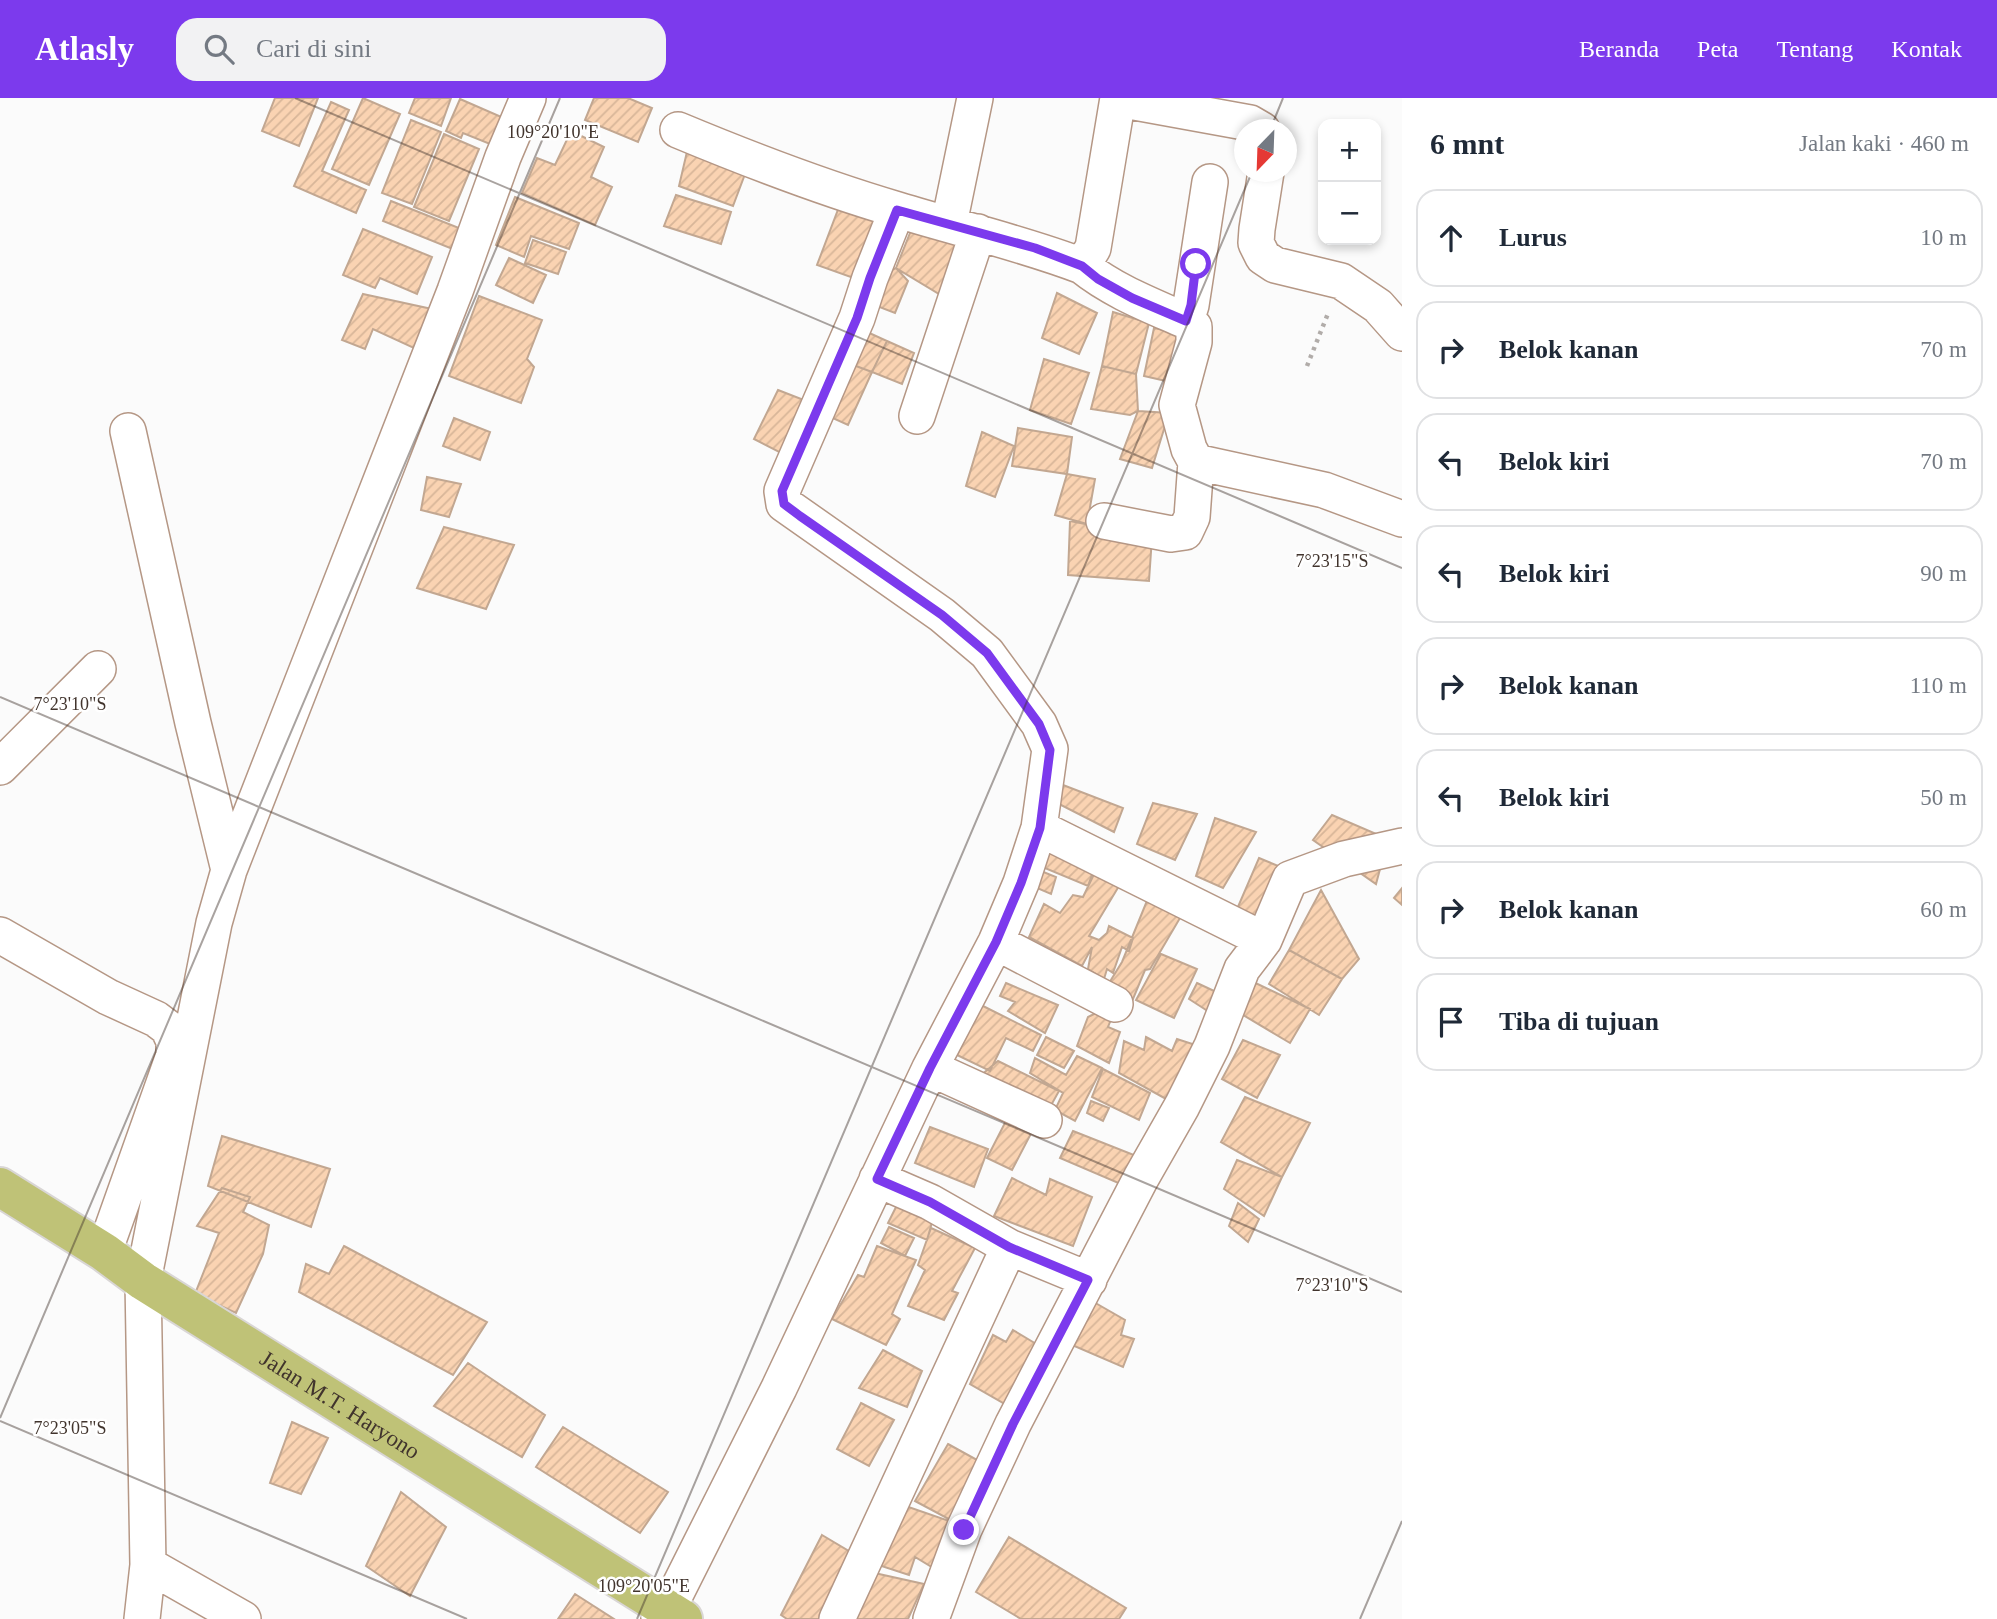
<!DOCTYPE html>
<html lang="id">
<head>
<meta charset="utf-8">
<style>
	body { margin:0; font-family:"Times New Roman",serif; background:#f2f2f3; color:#1f2937 }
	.controls { position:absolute; right:21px; top:21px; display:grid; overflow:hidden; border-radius:14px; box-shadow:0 4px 10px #0003 }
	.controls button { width:63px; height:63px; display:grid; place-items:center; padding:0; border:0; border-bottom:2px solid #e0e1e3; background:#fff; color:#1f2937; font:35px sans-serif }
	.compass { position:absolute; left:1234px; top:21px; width:63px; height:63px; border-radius:50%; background:#fff; box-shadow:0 4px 10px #0003; rotate:203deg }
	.stop { position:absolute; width:21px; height:21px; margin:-16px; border:5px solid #7c3aed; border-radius:50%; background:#fff }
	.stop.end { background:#7c3aed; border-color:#fff; box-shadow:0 2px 7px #0008 }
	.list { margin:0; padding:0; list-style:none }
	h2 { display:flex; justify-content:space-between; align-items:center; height:91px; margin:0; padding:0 28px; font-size:30px }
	h2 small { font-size:23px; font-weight:400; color:#747a83 }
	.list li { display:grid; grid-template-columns:46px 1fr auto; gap:21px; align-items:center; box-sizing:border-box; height:98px; margin:0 14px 14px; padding:0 14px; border:2px solid #e0e1e3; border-radius:21px }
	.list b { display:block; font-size:26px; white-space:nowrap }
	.list em { font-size:23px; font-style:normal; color:#747a83 }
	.icon { flex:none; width:38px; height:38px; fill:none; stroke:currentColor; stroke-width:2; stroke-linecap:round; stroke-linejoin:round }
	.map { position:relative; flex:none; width:1402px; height:1521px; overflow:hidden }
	header { display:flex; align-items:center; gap:42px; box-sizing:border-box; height:98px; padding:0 35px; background:#7c3aed; color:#fff }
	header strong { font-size:33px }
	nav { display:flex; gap:38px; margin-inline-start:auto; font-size:24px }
	.search { width:490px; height:63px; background:#f2f2f3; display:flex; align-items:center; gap:18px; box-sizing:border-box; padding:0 24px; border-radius:21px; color:#747a83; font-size:26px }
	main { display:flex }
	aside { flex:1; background:#fff }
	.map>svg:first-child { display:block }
	.building { fill:url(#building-hatch); stroke:#c2a791; stroke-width:2 }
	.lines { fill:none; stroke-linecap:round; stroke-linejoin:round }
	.minor-casing { stroke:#b59785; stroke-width:38 }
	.major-casing { stroke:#d9d6d5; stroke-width:42 }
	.path { stroke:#b1aca9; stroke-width:4.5; stroke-dasharray:3.5 5; stroke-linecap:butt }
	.minor { stroke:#fff; stroke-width:35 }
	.major { stroke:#bfc277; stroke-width:38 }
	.route { stroke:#7c3aed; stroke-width:9 }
	.ticks { fill:none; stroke:#41342d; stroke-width:2; stroke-opacity:0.45 }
	.labels { text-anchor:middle; stroke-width:5; stroke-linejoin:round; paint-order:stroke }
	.street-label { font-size:23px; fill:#41342d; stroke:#fff }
	.ticks-label { font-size:18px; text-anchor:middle; fill:#41342d; stroke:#fff; stroke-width:5; stroke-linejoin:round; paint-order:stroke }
</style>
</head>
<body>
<header>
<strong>Atlasly</strong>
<div class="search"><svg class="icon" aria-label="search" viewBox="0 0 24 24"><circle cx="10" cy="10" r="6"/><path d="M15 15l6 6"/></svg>Cari di sini</div>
<nav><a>Beranda</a><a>Peta</a><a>Tentang</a><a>Kontak</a></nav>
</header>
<main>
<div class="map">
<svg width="1402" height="1521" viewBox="0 0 1402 1521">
	<defs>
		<pattern id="building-hatch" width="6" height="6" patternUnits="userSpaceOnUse" patternTransform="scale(1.75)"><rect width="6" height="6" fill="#fad3b2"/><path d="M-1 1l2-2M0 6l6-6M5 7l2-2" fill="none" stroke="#d8b699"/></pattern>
	</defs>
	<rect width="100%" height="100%" fill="#fbfbfb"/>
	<path class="building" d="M275,0H318L299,48L262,33Z
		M363,0L400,16L369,87L332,71Z
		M415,0H451L441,28L409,15Z
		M594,0H628L652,10L638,44L585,22Z
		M460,1L506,21L495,48L463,35L461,40L446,33Z
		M331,4L349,12L322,73L366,92L356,115L294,88Z
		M411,22L441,34L412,106L382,95Z
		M571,33L604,49L591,79L612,89L595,127L522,95L537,60L555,67Z
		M444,36L479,51L449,123L414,109Z
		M689,45L748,68L733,108L679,88Z
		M676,97L731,114L721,146L664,128Z
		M515,99L579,125L569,151L531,138L524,159L496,147Z
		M391,103L469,134L460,154L383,123Z
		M839,109L883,122L862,183L817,167Z
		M914,125L966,146L944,199L896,170Z
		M363,131L432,159L417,196L380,180L375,190L343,177Z
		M533,142L566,154L558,176L525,165Z
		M509,160L546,177L533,205L496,187Z
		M896,170L908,183L895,215L869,205L879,178Z
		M1057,195L1097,215L1079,256L1042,240Z
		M363,196L432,211L416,251L373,231L365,251L342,242Z
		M479,198L542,222L527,261L534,269L521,305L449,278Z
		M1113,214L1149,225L1136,276L1102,268Z
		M854,228L887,243L872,274L848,265Z
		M1154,230L1189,237L1179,286L1144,278Z
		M887,243L914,255L902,286L872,274Z
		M1044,261L1089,275L1071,326L1030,312Z
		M848,265L872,274L848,327L826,317Z
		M1102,268L1136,276L1138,313L1130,317L1091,311Z
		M778,292L809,304L783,356L754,341Z
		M1138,313L1169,315L1152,370L1120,361Z
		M454,320L490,334L480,362L443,348Z
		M1018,330L1072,339L1067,376L1012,368Z
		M982,334L1014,348L995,399L966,388Z
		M1067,376L1095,381L1087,426L1055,417Z
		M427,379L461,386L449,419L421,412Z
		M1070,423L1152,439L1149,483L1068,477Z
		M444,429L514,447L486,511L417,490Z
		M1063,687L1123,710L1114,734L1057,705Z
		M1153,705L1197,716L1175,762L1137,746Z
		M1332,717L1388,741L1376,786L1313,742Z
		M1215,720L1256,734L1223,790L1196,778Z
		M1047,754L1094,771L1088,788L1040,768Z
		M1259,760L1288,772L1258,837L1231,825Z
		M1036,771L1056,779L1051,796L1030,787Z
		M1096,772L1122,783L1089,838L1099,842L1107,835L1109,828L1133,840L1129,853L1122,849L1113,875L1107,871L1104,881L1088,871L1092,849L1082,868L1029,839L1044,806L1060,815L1073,797L1083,799Z
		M1402,790V807L1394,800Z
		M1321,792L1359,861L1342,881L1289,852Z
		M1151,793L1190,803L1150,871L1145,872L1133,901L1106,890L1122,864Z
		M1289,852L1342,881L1319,917L1269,886Z
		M1161,856L1197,871L1174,920L1136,902Z
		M1245,880L1310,911L1290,945L1233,911Z
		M1006,885L1058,907L1045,935L1008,913L1015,904L1000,898Z
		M1197,885L1227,899L1217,919L1189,901Z
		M981,907L1041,937L1033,953L1006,940L990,973L957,957Z
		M1114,914L1108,929L1120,934L1109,965L1077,948L1088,919L1094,916Z
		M1046,939L1074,953L1064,970L1037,957Z
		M1146,939L1172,953L1177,941L1205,950L1177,1007L1119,975L1124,943L1144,952Z
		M1243,942L1280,957L1257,1000L1222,981Z
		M1077,958L1102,970L1075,1023L1055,1012L1063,995L1030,975L1035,960L1066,977Z
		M998,963L1059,993L1049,1011L980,978Z
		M1103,971L1150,995L1139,1022L1092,999Z
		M1245,999L1310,1025L1282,1079L1221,1044Z
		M1091,1003L1109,1010L1103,1023L1087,1015Z
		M1011,1013L1036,1026L1012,1072L987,1060Z
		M930,1029L988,1051L974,1089L915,1065Z
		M1073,1033L1144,1061L1130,1090L1060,1060Z
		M222,1038L330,1071L311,1129L208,1088Z
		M1237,1062L1282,1079L1264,1118L1224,1091Z
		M1012,1080L1046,1097L1050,1081L1092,1099L1073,1148L994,1118Z
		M222,1090L250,1099L243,1114L269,1127L263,1156L236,1215L195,1196L219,1135L197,1128Z
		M898,1105L933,1121L927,1142L888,1125Z
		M1238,1105L1259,1121L1248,1144L1229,1128Z
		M889,1129L914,1140L905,1158L881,1145Z
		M931,1130L975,1150L952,1193L958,1195L944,1222L908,1208L925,1172L918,1167Z
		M344,1148L487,1224L453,1277L299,1194L306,1166L329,1176Z
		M877,1148L916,1162L892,1216L900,1221L886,1247L832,1221L858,1177L864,1179Z
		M1092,1203L1125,1222L1121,1237L1134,1241L1123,1269L1072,1247Z
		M1013,1232L1043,1250L1012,1310L970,1286L993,1237L1006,1244Z
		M883,1252L922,1273L907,1309L859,1290Z
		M468,1265L545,1317L522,1359L434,1308Z
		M861,1305L894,1322L869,1368L837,1351Z
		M292,1324L328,1340L301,1396L270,1385Z
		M563,1329L668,1394L640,1435L536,1369Z
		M948,1346L999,1374L958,1426L915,1403Z
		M401,1394L446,1429L410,1498L366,1468Z
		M894,1404L958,1426L940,1474L915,1459L909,1477L866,1463Z
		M822,1437L852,1455L820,1521H787L781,1517Z
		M1009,1439L1126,1510L1119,1521H1021L976,1494Z
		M861,1472L924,1486L908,1521H843Z
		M575,1496L614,1521H558Z"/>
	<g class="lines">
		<g class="minor-casing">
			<path id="minor" d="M1118,1L1250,25L1262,32
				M678,32C750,62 823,90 898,112C960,131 1022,145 1082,168L1093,150L1118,0
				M1266,74L1257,131L1256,145L1263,159L1275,167L1341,183L1378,208L1402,235
				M949,126L975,0
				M1082,168C1113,193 1150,207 1186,223
				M917,318L978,134
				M128,333L193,625L229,772
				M1196,364L1324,392L1402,421
				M1104,423L1171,436L1185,434L1192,419L1196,364L1189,351L1177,307L1194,244V229L1186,223L1191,207L1210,84
				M0,669L98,571
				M1039,730L1264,842
				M0,837L108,899L156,921L168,930L174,943V957L104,1154
				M996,844L1115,906
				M930,970L1044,1022
				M1009,1149L1089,1182
				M148,1467L243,1521
				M142,1521L148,1467L143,1183L214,825L229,772L455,193L503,59L528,0
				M659,1521L668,1511L779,1290L930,970L996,844L1021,785L1039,730L1050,651L1039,626L987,555L942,517L784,406L782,393L857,220L870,180L897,112
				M837,1521L1009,1149L930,1104L877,1081
				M931,1521L964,1431L1013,1326L1141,1080L1182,1008L1212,948L1242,871L1264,842L1290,781L1344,761L1402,748"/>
		</g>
		<g class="major-casing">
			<g id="major">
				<path id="s1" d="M0,1089L104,1154L143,1183L683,1521"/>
			</g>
		</g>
		<path class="path" d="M1307,268L1329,213"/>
		<use href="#minor" class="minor"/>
		<use href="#major" class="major"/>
	</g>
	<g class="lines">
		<path class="route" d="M964,1432L1013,1326L1088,1182L1009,1149L930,1104L877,1081L930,970L996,844L1021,785L1040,730L1050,652L1039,626L987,555L942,517L800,418L784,406L782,393L857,220L870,180L897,112L1035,150L1082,168L1098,181L1132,200L1186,223L1191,207L1196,166"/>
	</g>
	<path class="ticks" d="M295,0L1402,470M1270,32L1283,0M0,599L1402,1194M0,1320L560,0M0,1323L467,1521M637,1521L1252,74M1360,1521L1402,1423"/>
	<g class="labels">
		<g class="street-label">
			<text dy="8" stroke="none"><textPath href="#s1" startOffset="404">Jalan M.T. Haryono</textPath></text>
		</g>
	</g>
	<g class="ticks-label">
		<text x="553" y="40">109°20'10"E</text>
		<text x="1332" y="469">7°23'15"S</text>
		<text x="70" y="612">7°23'10"S</text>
		<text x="1332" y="1193">7°23'10"S</text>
		<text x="70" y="1336">7°23'05"S</text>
		<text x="644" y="1494">109°20'05"E</text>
	</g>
</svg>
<div class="controls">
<button>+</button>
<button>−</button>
</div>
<svg class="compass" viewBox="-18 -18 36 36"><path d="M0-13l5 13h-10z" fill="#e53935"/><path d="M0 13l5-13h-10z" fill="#747a83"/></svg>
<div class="stop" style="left:1196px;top:166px"></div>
<div class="stop end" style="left:964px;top:1432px"></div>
</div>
<aside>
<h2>6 mnt<small>Jalan kaki · 460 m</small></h2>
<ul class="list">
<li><svg class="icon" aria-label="ahead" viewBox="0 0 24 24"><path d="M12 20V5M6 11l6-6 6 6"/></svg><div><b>Lurus</b></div><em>10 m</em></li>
<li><svg class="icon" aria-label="right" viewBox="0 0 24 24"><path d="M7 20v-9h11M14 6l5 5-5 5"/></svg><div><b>Belok kanan</b></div><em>70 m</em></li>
<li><svg class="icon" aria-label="left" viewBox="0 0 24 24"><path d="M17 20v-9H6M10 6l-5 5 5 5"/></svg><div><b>Belok kiri</b></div><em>70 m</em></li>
<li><svg class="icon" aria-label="left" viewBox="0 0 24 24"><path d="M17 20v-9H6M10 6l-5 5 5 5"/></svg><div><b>Belok kiri</b></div><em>90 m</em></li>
<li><svg class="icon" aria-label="right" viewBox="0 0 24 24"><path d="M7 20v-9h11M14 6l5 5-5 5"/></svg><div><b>Belok kanan</b></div><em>110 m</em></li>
<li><svg class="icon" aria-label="left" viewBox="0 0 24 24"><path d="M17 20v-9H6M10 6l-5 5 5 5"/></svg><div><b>Belok kiri</b></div><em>50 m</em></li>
<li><svg class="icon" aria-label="right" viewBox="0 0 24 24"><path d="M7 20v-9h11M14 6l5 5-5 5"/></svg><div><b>Belok kanan</b></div><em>60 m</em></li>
<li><svg class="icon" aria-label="arrive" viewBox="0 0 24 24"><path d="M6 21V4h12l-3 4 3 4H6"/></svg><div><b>Tiba di tujuan</b></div></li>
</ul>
</aside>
</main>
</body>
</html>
